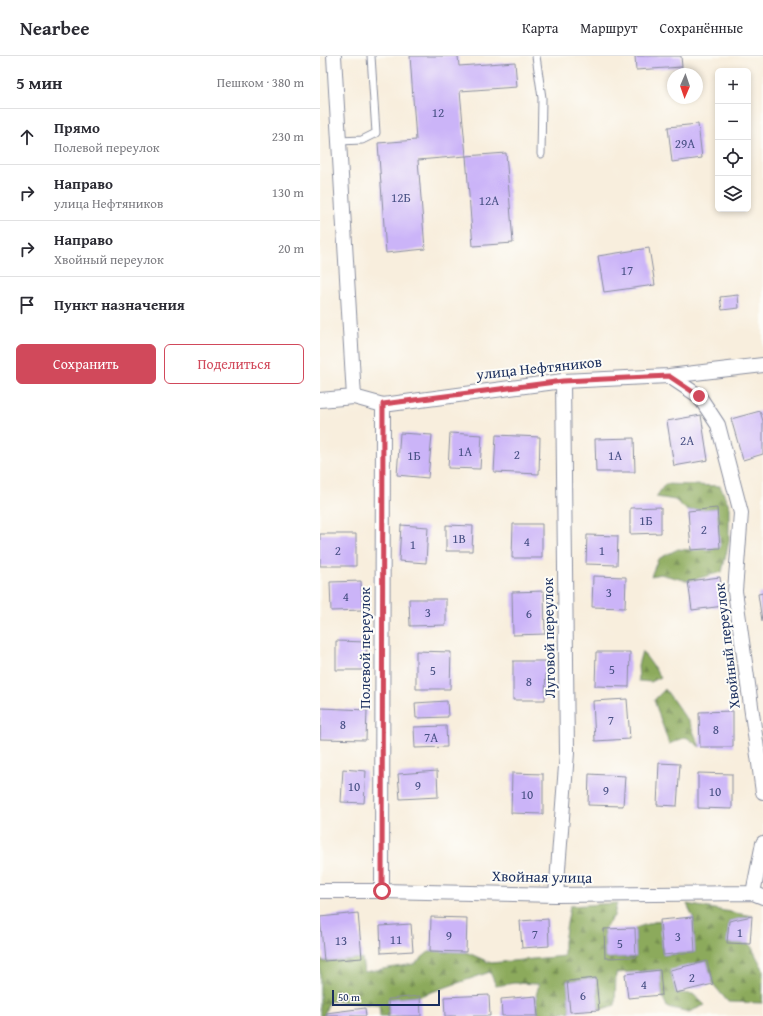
<!DOCTYPE html>
<html lang="ru">
<head>
<meta charset="utf-8">
<style>
	body { margin:0; font-family:"Gentium Book Plus",serif; background:#f7f7f7; color:#2b2b33 }
	.controls { position:absolute; right:12px; top:12px; display:grid; overflow:hidden; border-radius:6px; box-shadow:0 2px 6px #0003 }
	.controls button { width:36px; height:36px; display:grid; place-items:center; padding:0; border:0; border-bottom:1px solid #e1e1e2; background:#fff; color:#2b2b33; font:20px sans-serif }
	.compass { position:absolute; left:347px; top:12px; width:36px; height:36px; border-radius:50%; background:#fff; box-shadow:0 2px 6px #0003; rotate:182deg }
	.scale { position:absolute; left:12px; bottom:10px; width:108px; box-sizing:border-box; padding-left:4px; border:2px solid #1b2f5e; border-top:0; font-size:11px; line-height:14px; white-space:nowrap; color:#1b2f5e; -webkit-text-stroke:3px #fdfcf7; paint-order:stroke }
	.stop { position:absolute; width:12px; height:12px; margin:-9px; border:3px solid #d1495b; border-radius:50%; background:#fff }
	.stop.end { background:#d1495b; border-color:#fff; box-shadow:0 1px 4px #0008 }
	.list { margin:0; padding:0; list-style:none }
	h2 { display:flex; justify-content:space-between; align-items:center; height:52px; margin:0; padding:0 16px; font-size:17px }
	h2 small { font-size:13px; font-weight:400; color:#7c7c81 }
	.list li { display:grid; grid-template-columns:26px 1fr auto; gap:12px; align-items:center; box-sizing:border-box; height:56px; padding:0 16px; border-top:1px solid #e1e1e2 }
	.list b { display:block; font-size:15px; white-space:nowrap }
	.list p { margin:0; font-size:13px; white-space:nowrap; color:#7c7c81 }
	.list em { font-size:13px; font-style:normal; color:#7c7c81 }
	.actions { display:flex; gap:8px; padding:12px 16px }
	.actions a { flex:1; padding:9px 0; border:1px solid #d1495b; border-radius:6px; text-align:center; font-size:14px; color:#d1495b }
	.actions .main { background:#d1495b; color:#fff }
	.icon { flex:none; width:22px; height:22px; fill:none; stroke:currentColor; stroke-width:2; stroke-linecap:round; stroke-linejoin:round }
	.map { position:relative; flex:none; width:443px; height:960px; overflow:hidden }
	header { display:flex; align-items:center; gap:24px; box-sizing:border-box; height:56px; padding:0 20px; background:#fff; border-bottom:1px solid #e1e1e2 }
	header strong { font-size:19px }
	nav { display:flex; gap:22px; margin-inline-start:auto; font-size:14px }
	main { display:flex }
	aside { flex:1; background:#fff }
	.map>svg:first-child { display:block }
	.forest { fill:url(#forest-firs); stroke:#546c5d }
	.building { fill:#cbb4f8 }
	.lines { fill:none; stroke-linecap:round; stroke-linejoin:round }
	.lane-casing { stroke:#8a8e9e; stroke-width:9 }
	.street-casing { stroke:#8a8e9e; stroke-width:16 }
	.lane { stroke:#fff; stroke-width:7 }
	.street { stroke:#fff; stroke-width:14 }
	.route { stroke:#d1495b; stroke-width:5 }
	.labels { text-anchor:middle; stroke-width:4; stroke-linejoin:round; paint-order:stroke }
	.number-label { font-size:13px; fill:#475084 }
	.street-label { font-size:15px; fill:#1b2f5e; stroke:#fdfcf7 }
</style>
</head>
<body>
<header>
<strong>Nearbee</strong>
<nav><a>Карта</a><a>Маршрут</a><a>Сохранённые</a></nav>
</header>
<main>
<aside>
<h2>5 мин<small>Пешком · 380 m</small></h2>
<ul class="list">
<li><svg class="icon" aria-label="ahead" viewBox="0 0 24 24"><path d="M12 20V5M6 11l6-6 6 6"/></svg><div><b>Прямо</b><p>Полевой переулок</p></div><em>230 m</em></li>
<li><svg class="icon" aria-label="right" viewBox="0 0 24 24"><path d="M7 20v-9h11M14 6l5 5-5 5"/></svg><div><b>Направо</b><p>улица Нефтяников</p></div><em>130 m</em></li>
<li><svg class="icon" aria-label="right" viewBox="0 0 24 24"><path d="M7 20v-9h11M14 6l5 5-5 5"/></svg><div><b>Направо</b><p>Хвойный переулок</p></div><em>20 m</em></li>
<li><svg class="icon" aria-label="arrive" viewBox="0 0 24 24"><path d="M6 21V4h12l-3 4 3 4H6"/></svg><div><b>Пункт назначения</b></div></li>
</ul>
<div class="actions"><a class="main">Сохранить</a><a>Поделиться</a></div>
</aside>
<div class="map">
<svg width="443" height="960" viewBox="0 0 443 960">
	<defs>
		<pattern id="forest-firs" width="22" height="20" patternUnits="userSpaceOnUse"><rect width="22" height="20" fill="#8caa5c"/><path d="M5 1l3.5 6h-7zM16 11l3.5 6h-7z" fill="#728b4f"/></pattern>
	</defs>
	<rect width="100%" height="100%" fill="#fdfcf7"/>
	<filter id="ink" filterUnits="userSpaceOnUse"><feTurbulence type="fractalNoise" baseFrequency=".025" numOctaves="2"/><feDisplacementMap in="SourceGraphic" scale="8" xChannelSelector="R" yChannelSelector="G"/><feConvolveMatrix kernelMatrix="1 2 1 2 8 2 1 2 1" color-interpolation-filters="sRGB"/></filter>
	<filter id="wash" filterUnits="userSpaceOnUse"><feTurbulence type="fractalNoise" baseFrequency=".012" numOctaves="4" result="noise"/><feDisplacementMap in="SourceGraphic" scale="16" xChannelSelector="R" yChannelSelector="G"/><feGaussianBlur stdDeviation="0.9" result="paint"/><feColorMatrix in="noise" values="0 0 0 0 0 0 0 0 0 0 0 0 0 0 0 0 0 1.4 0 .05"/><feComposite in="paint" operator="in"/></filter>
	<g filter="url(#wash)">
		<rect width="100%" height="100%" fill="#f8eedd"/>
		<path class="forest" d="M345,428L400,430L409,449V485L402,516L368,525L340,518L331,520L338,503L358,493L371,494L397,452L368,455L355,444L336,441Z
			M322,595L341,621L331,626L319,625L318,609Z
			M345,633L370,668L380,691L366,681L349,688L334,644Z
			M297,847L294,860L284,873L285,902L316,901L315,872L340,864L343,899L375,896L373,861L367,848L432,860L409,865L407,887L430,888L443,913L442,947L408,946L393,928L387,905L350,915L356,937L373,938L385,949L369,956L347,951L342,939L340,914L296,917L295,949L279,954L276,922L247,925L250,956H242L234,960H218L216,940L219,928L194,927L176,930L170,916L100,940L68,943L69,960H60L59,949L9,945L4,960H0V902L4,905L42,902L44,916L94,908L110,895L146,896L171,907L244,900V885L250,850Z"/>
		<g id="blocks">
			<path class="building" d="M90,0H138L139,10L195,6L197,31L140,35L146,100L98,104L105,193L66,197L58,87L96,84Z
				M315,0H361L362,11L316,14Z
				M378,68L382,102L352,106L348,71Z
				M186,97L193,187L153,190L146,100Z
				M329,192L335,229L284,236L278,200Z
				M418,239L419,252L402,254L400,241Z
				M440,355L443,365V398L423,404L411,363Z
				M381,359L388,404L354,410L347,365Z
				M80,377L112,379L108,422L77,419Z
				M130,377L162,379L160,413L128,412Z
				M176,379L220,381L219,418L174,416Z
				M314,382L315,416H276L275,383Z
				M341,451V477L310,478V452Z
				M397,452L400,492L371,494L368,455Z
				M193,468H222V502H192Z
				M81,469L108,471L106,507L79,505Z
				M126,469L153,470L152,495H126Z
				M0,478H36V510H0Z
				M267,479L298,480L297,509L266,508Z
				M273,520L306,521L305,552L272,551Z
				M400,521L404,550L372,554L368,525Z
				M41,525L42,554L11,555L10,526Z
				M224,535L225,578L193,579L192,536Z
				M443,537V565H442L438,538Z
				M89,543H126V569L90,570Z
				M16,585L47,586L46,614H16Z
				M96,595L131,596L130,633H96Z
				M276,596H310L309,631L275,630Z
				M193,605H226L225,644H193Z
				M307,643L310,683L275,685L273,645Z
				M127,645L128,661L96,662L95,647Z
				M1,652L47,654L46,684L0,683Z
				M413,655V691H380L379,656Z
				M126,670L127,691L95,692L94,671Z
				M339,707L360,708L357,750L337,749Z
				M23,713L46,715L44,747L21,746Z
				M117,715L118,741L80,743L78,718Z
				M192,717L223,718V758L191,757Z
				M378,717L412,718V753L378,752Z
				M269,718L305,720L303,750L268,749Z
				M38,857L42,902L4,905L0,861Z
				M432,860L430,888L407,887L409,865Z
				M111,861L147,862L146,896L110,895Z
				M373,861L375,896L343,899L340,864Z
				M228,863L229,890L202,892L200,865Z
				M91,868L93,895L61,897L60,870Z
				M315,872L316,901L285,902L284,873Z
				M387,905L393,928L356,937L350,914Z
				M340,914L342,939L308,942L305,918Z
				M276,922L279,954L250,956L247,925Z
				M169,939L170,960H125L124,941Z
				M100,940L101,960H69L68,943Z
				M216,940L218,960H182L181,943Z
				M45,952L46,960H6V957Z"/>
		</g>
	</g>
	<g filter="url(#ink)">
		<use href="#blocks" fill-opacity="0" stroke="#8a8e9e" stroke-width="1"/>
		<g class="lines">
			<g class="lane-casing">
				<path id="lane" d="M216,0L222,42L221,98
					M19,85L42,84L56,77L51,0"/>
			</g>
			<g class="street-casing">
				<path id="street" d="M14,0L34,341
					M349,320L379,340L398,369L421,457L415,535L443,736
					M0,344L34,341L63,349L243,325L349,320L443,309
					M0,835H62L236,839L433,837L443,841
					M62,835L63,349
					M433,837L443,787
					M236,839L247,697L243,325"/>
			</g>
			<use href="#lane" class="lane"/>
			<use href="#street" class="street"/>
		</g>
	</g>
	<g class="lines" filter="url(#ink)">
		<path class="route" d="M62,835L63,348L243,325L349,320L379,340"/>
	</g>
	<g class="labels">
		<g class="number-label">
			<text x="118" y="61">12</text>
			<text x="365" y="92">29А</text>
			<text x="81" y="146">12Б</text>
			<text x="169" y="149">12А</text>
			<text x="307" y="219">17</text>
			<text x="367" y="389">2А</text>
			<text x="145" y="400">1А</text>
			<text x="197" y="403">2</text>
			<text x="94" y="404">1Б</text>
			<text x="295" y="404">1А</text>
			<text x="326" y="469">1Б</text>
			<text x="384" y="478">2</text>
			<text x="139" y="487">1В</text>
			<text x="207" y="490">4</text>
			<text x="93" y="493">1</text>
			<text x="18" y="499">2</text>
			<text x="282" y="499">1</text>
			<text x="289" y="541">3</text>
			<text x="26" y="545">4</text>
			<text x="108" y="561">3</text>
			<text x="209" y="562">6</text>
			<text x="292" y="618">5</text>
			<text x="113" y="619">5</text>
			<text x="209" y="630">8</text>
			<text x="291" y="669">7</text>
			<text x="23" y="673">8</text>
			<text x="396" y="678">8</text>
			<text x="111" y="686">7А</text>
			<text x="98" y="734">9</text>
			<text x="34" y="735">10</text>
			<text x="286" y="739">9</text>
			<text x="395" y="740">10</text>
			<text x="207" y="743">10</text>
			<text x="420" y="881">1</text>
			<text x="215" y="883">7</text>
			<text x="129" y="884">9</text>
			<text x="358" y="885">3</text>
			<text x="76" y="888">11</text>
			<text x="21" y="889">13</text>
			<text x="300" y="892">5</text>
			<text x="372" y="926">2</text>
			<text x="324" y="933">4</text>
			<text x="263" y="944">6</text>
		</g>
		<g class="street-label">
			<text transform="translate(219 312) rotate(-6)" y="5">улица Нефтяников</text>
			<text transform="translate(229 582) rotate(-91)" y="5">Луговой переулок</text>
			<text transform="translate(407 590) rotate(-97)" y="5">Хвойный переулок</text>
			<text transform="translate(45 592) rotate(-90)" y="5">Полевой переулок</text>
			<text transform="translate(222 821) rotate(1)" y="5">Хвойная улица</text>
		</g>
	</g>
</svg>
<div class="controls">
<button>+</button>
<button>−</button>
<button><svg class="icon" aria-label="locate" viewBox="0 0 24 24"><circle cx="12" cy="12" r="6"/><path d="M12 2v4M12 18v4M2 12h4M18 12h4"/></svg></button>
<button><svg class="icon" aria-label="layers" viewBox="0 0 24 24"><path d="M12 4l9 5-9 5-9-5zM3 14l9 5 9-5"/></svg></button>
</div>
<svg class="compass" viewBox="-18 -18 36 36"><path d="M0-13l5 13h-10z" fill="#e53935"/><path d="M0 13l5-13h-10z" fill="#7c7c81"/></svg>
<div class="scale">50 m</div>
<div class="stop" style="left:62px;top:835px"></div>
<div class="stop end" style="left:379px;top:340px"></div>
</div>
</main>
</body>
</html>
